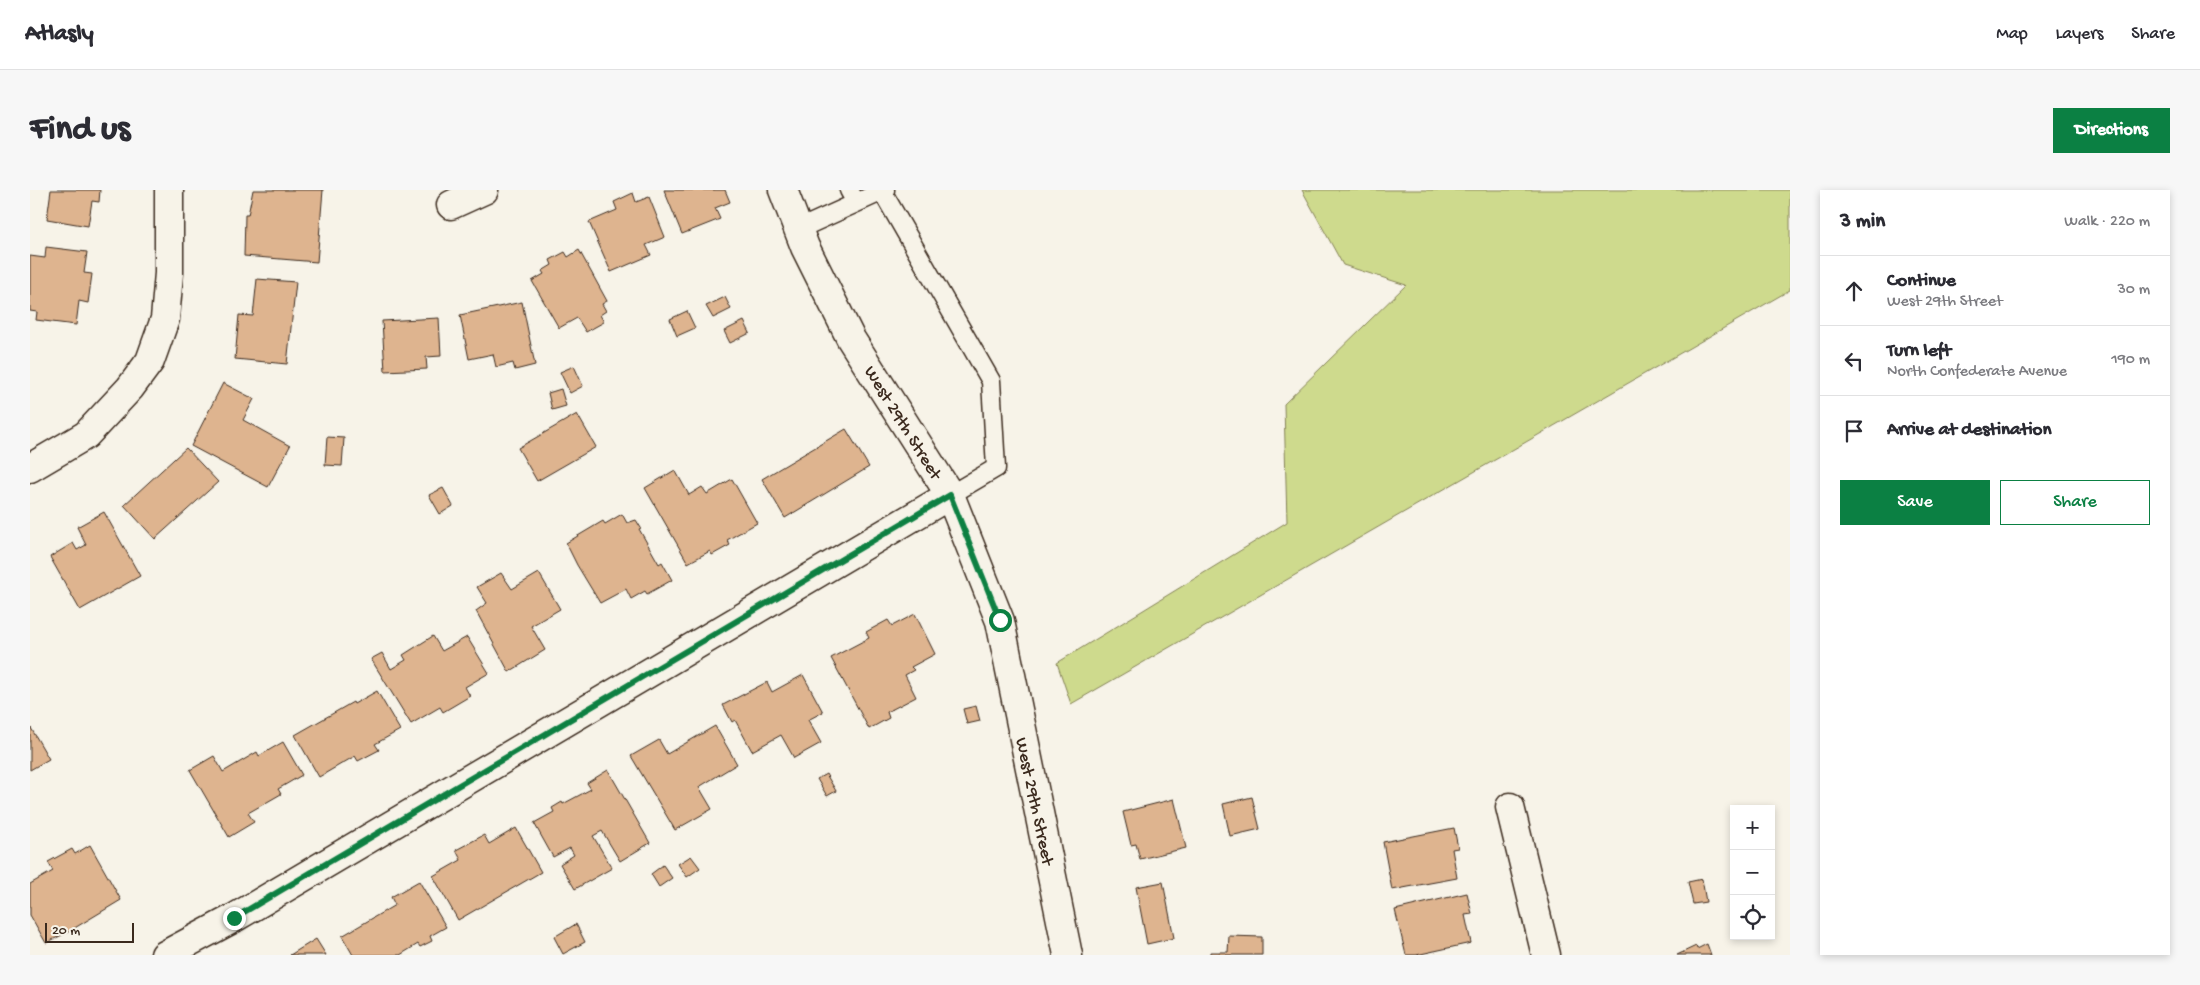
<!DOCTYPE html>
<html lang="en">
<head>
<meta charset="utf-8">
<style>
	body { margin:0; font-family:"Gochi Hand",sans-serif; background:#f7f7f7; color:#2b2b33 }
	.controls { position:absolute; right:15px; bottom:15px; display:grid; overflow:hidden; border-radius:0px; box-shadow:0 2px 8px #0003 }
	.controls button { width:45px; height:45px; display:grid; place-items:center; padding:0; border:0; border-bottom:1px solid #e1e1e2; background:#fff; color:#2b2b33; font:25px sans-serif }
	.scale { position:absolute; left:15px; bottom:12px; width:89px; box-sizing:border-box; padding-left:5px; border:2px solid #3b2a1e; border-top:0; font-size:14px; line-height:18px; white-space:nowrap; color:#3b2a1e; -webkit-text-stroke:4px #f7f3e8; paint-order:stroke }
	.stop { position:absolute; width:15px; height:15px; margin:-11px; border:4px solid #0b8043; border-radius:50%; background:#fff }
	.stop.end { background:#0b8043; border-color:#fff; box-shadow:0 1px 5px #0008 }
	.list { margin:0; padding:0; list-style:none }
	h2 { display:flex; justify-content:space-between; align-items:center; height:65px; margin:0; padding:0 20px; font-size:21px }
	h2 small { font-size:16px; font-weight:400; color:#7c7c81 }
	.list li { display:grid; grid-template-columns:32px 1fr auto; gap:15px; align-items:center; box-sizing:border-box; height:70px; padding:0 20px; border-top:1px solid #e1e1e2 }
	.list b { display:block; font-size:19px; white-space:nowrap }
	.list p { margin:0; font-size:16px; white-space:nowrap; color:#7c7c81 }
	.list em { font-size:16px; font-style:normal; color:#7c7c81 }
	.actions { display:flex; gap:10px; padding:15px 20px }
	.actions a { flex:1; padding:11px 0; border:1px solid #0b8043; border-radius:0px; text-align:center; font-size:18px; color:#0b8043 }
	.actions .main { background:#0b8043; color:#fff }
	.icon { flex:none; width:28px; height:28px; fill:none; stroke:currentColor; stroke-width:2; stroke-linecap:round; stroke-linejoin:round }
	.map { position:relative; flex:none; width:1760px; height:765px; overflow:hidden; border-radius:0px }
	header { display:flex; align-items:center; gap:30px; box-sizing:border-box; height:70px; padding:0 25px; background:#fff; border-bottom:1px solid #e1e1e2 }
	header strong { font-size:24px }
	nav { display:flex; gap:28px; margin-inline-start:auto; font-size:18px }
	.intro { display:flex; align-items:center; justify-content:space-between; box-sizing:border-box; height:120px; padding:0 30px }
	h1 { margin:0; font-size:35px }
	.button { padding:12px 22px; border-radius:0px; background:#0b8043; color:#fff; font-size:18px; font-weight:700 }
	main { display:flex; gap:30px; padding:0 30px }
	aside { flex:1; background:#fff; border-radius:0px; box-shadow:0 2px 8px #0003 }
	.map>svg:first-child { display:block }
	.green { fill:#ceda8d; stroke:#848256 }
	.building { fill:#deb48f; stroke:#3b2a1e }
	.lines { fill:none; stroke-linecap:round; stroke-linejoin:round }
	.lane-casing { stroke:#3b2a1e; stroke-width:21 }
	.street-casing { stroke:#3b2a1e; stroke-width:31 }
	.lane { stroke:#f7f3e8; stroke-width:18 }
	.street { stroke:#f7f3e8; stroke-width:28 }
	.route { stroke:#0b8043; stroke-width:6 }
	.labels { text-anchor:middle; stroke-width:4; stroke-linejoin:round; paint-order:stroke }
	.street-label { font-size:18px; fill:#3b2a1e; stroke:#f7f3e8 }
</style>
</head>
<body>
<header>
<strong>Atlasly</strong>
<nav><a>Map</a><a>Layers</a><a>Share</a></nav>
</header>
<div class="intro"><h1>Find us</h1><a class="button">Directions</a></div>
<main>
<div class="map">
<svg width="1760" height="765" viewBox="0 0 1760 765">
	<rect width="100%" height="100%" fill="#f7f3e8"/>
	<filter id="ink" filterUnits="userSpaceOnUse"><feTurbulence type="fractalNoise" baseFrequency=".02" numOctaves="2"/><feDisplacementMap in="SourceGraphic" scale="10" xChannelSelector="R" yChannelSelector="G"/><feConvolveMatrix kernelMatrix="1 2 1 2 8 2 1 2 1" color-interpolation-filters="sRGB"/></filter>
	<g filter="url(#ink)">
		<path class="green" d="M1272,0H1760V100L1041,514L1027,473L1257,332L1254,214L1376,95L1313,75Z"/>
		<path class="building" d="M21,0H70L69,12L62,11L58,36L17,29Z
			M223,0H293L287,72L214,66L215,25H218Z
			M634,0H695L700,12L685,18L690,29L652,44Z
			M603,3L606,12L619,7L635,47L616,55L621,65L581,82L559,32L587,20L584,12Z
			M16,57L57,62L54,83L62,84L58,113L49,111L46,135L6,130L7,122L0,121V66L15,68Z
			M549,60L577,111L572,114L576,121L570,125L574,132L556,142L547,128L529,138L502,91L514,84L512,81L522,75L520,70L535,62L538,67Z
			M227,89L266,92L257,174L205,169L209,125L223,126Z
			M695,107L701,119L683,128L676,116Z
			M492,112L505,175L485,180L483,173L466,177L463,164L439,169L430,125Z
			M657,121L665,138L647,146L640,129Z
			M409,128L411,166L396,167L397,179L355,181L352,131Z
			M714,131L720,143L700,153L694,141Z
			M544,176L553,196L540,203L530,182Z
			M193,193L224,209L213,230L260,256L238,297L161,256Z
			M531,199L536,216L522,220L518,203Z
			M547,224L566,257L507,291L488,258Z
			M816,239L839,277L755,328L732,289Z
			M297,247L314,248L312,276L295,275Z
			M156,258L188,292L125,349L94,315Z
			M645,280L659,305L672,297L677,304L702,289L727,333L697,350L700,355L682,365L680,361L658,373L615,298Z
			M413,298L423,316L410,324L399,305Z
			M74,322L110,386L50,420L20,367L43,353L47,360L56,355L47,337Z
			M592,324L597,333L606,330L611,338L609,339L629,374L632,372L642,390L617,404L615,401L601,409L596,399L570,413L547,375L536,353L573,331L575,334Z
			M471,383L482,399L509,383L530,419L501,436L515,460L479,482L446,421L457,413L447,397Z
			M885,424L905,464L881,477L884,480L875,485L886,507L857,522L859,528L839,539L801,468L839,448L836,442L858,430L862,436Z
			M403,446L412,461L437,447L459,483L435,497L440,506L413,522L410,517L381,534L341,469L352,463L361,479L376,470L373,465Z
			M773,485L793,522L778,530L791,553L764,568L751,545L722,561L705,530L702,532L693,515L737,492L742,502Z
			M347,501L370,540L345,554L349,560L328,571L325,566L289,587L265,545L323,512L324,514Z
			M946,516L950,531L937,534L933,519Z
			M685,536L707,574L669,597L682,619L645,640L601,566L629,550L637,564Z
			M1,538L19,569L0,580V539Z
			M253,552L272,585L248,599L251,604L218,623L224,632L199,647L160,580L184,566L193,582L227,562L229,566Z
			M578,580L620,653L590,671L572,641L563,646L582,678L545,699L530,674L544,665L540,658L523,667L504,633L524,622L522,618L532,612L533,614L561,599L557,593Z
			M796,584L806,601L797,606L787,589Z
			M1222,607L1230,639L1200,646L1193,614Z
			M1144,609L1156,658L1110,669L1106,654L1101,655L1093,622Z
			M486,638L511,682L428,730L403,686L431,670L426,660L454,645L459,654Z
			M1424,638L1428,658L1422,659L1427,688L1362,700L1353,652Z
			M60,655L91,710L38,742L16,753L0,725V694L23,681L18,672L42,659L45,664Z
			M661,666L670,678L657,687L648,674Z
			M633,675L642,688L629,697L621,684Z
			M1672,689L1676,712L1663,714L1658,692Z
			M389,691L416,737L400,746L402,751L390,757L388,754L370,765H323L312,746L365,715L361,707Z
			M1133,692L1144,748L1117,754L1106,697Z
			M1437,703L1442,724L1435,725L1441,753L1386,765H1376L1365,720Z
			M546,734L555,752L533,764L524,747Z
			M1199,746L1232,747V765H1180V762H1198Z
			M286,749L296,765H260Z
			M1677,754L1681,765H1647L1666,756L1667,759Z"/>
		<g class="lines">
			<g class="lane-casing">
				<path id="lane" d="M819,0L826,13
					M852,1L961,191L966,278L920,305
					M769,39L855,0"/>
			</g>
			<g class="street-casing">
				<path id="street" d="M753,0L775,57L821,149L920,305L970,431L1038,765
					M421,15L454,0
					M0,278L56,245L100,198L120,171L135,129L139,83V0
					M1480,617L1516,765
					M135,765L204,728L920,305"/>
			</g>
			<use href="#lane" class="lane"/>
			<use href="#street" class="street"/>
		</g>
	</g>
	<g class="lines" filter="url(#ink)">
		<path class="route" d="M204,728L920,305L970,430"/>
	</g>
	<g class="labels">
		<g class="street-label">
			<text transform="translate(874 232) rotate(58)" y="6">West 29th Street</text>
			<text transform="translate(1006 611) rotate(78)" y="6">West 29th Street</text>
		</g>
	</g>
</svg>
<div class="controls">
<button>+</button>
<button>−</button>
<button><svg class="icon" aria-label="locate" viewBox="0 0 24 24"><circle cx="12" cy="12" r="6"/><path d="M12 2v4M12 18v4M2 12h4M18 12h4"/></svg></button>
</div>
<div class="scale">20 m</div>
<div class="stop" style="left:970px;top:430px"></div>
<div class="stop end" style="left:204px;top:728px"></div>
</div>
<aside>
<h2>3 min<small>Walk · 220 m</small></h2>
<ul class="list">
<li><svg class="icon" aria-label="ahead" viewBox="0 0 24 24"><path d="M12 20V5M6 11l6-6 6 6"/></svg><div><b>Continue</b><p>West 29th Street</p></div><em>30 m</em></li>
<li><svg class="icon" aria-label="left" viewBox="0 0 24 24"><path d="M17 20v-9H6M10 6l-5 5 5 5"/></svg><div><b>Turn left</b><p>North Confederate Avenue</p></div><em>190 m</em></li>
<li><svg class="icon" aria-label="arrive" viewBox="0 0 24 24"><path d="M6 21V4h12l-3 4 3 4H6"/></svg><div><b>Arrive at destination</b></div></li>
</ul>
<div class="actions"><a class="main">Save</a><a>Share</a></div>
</aside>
</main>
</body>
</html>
